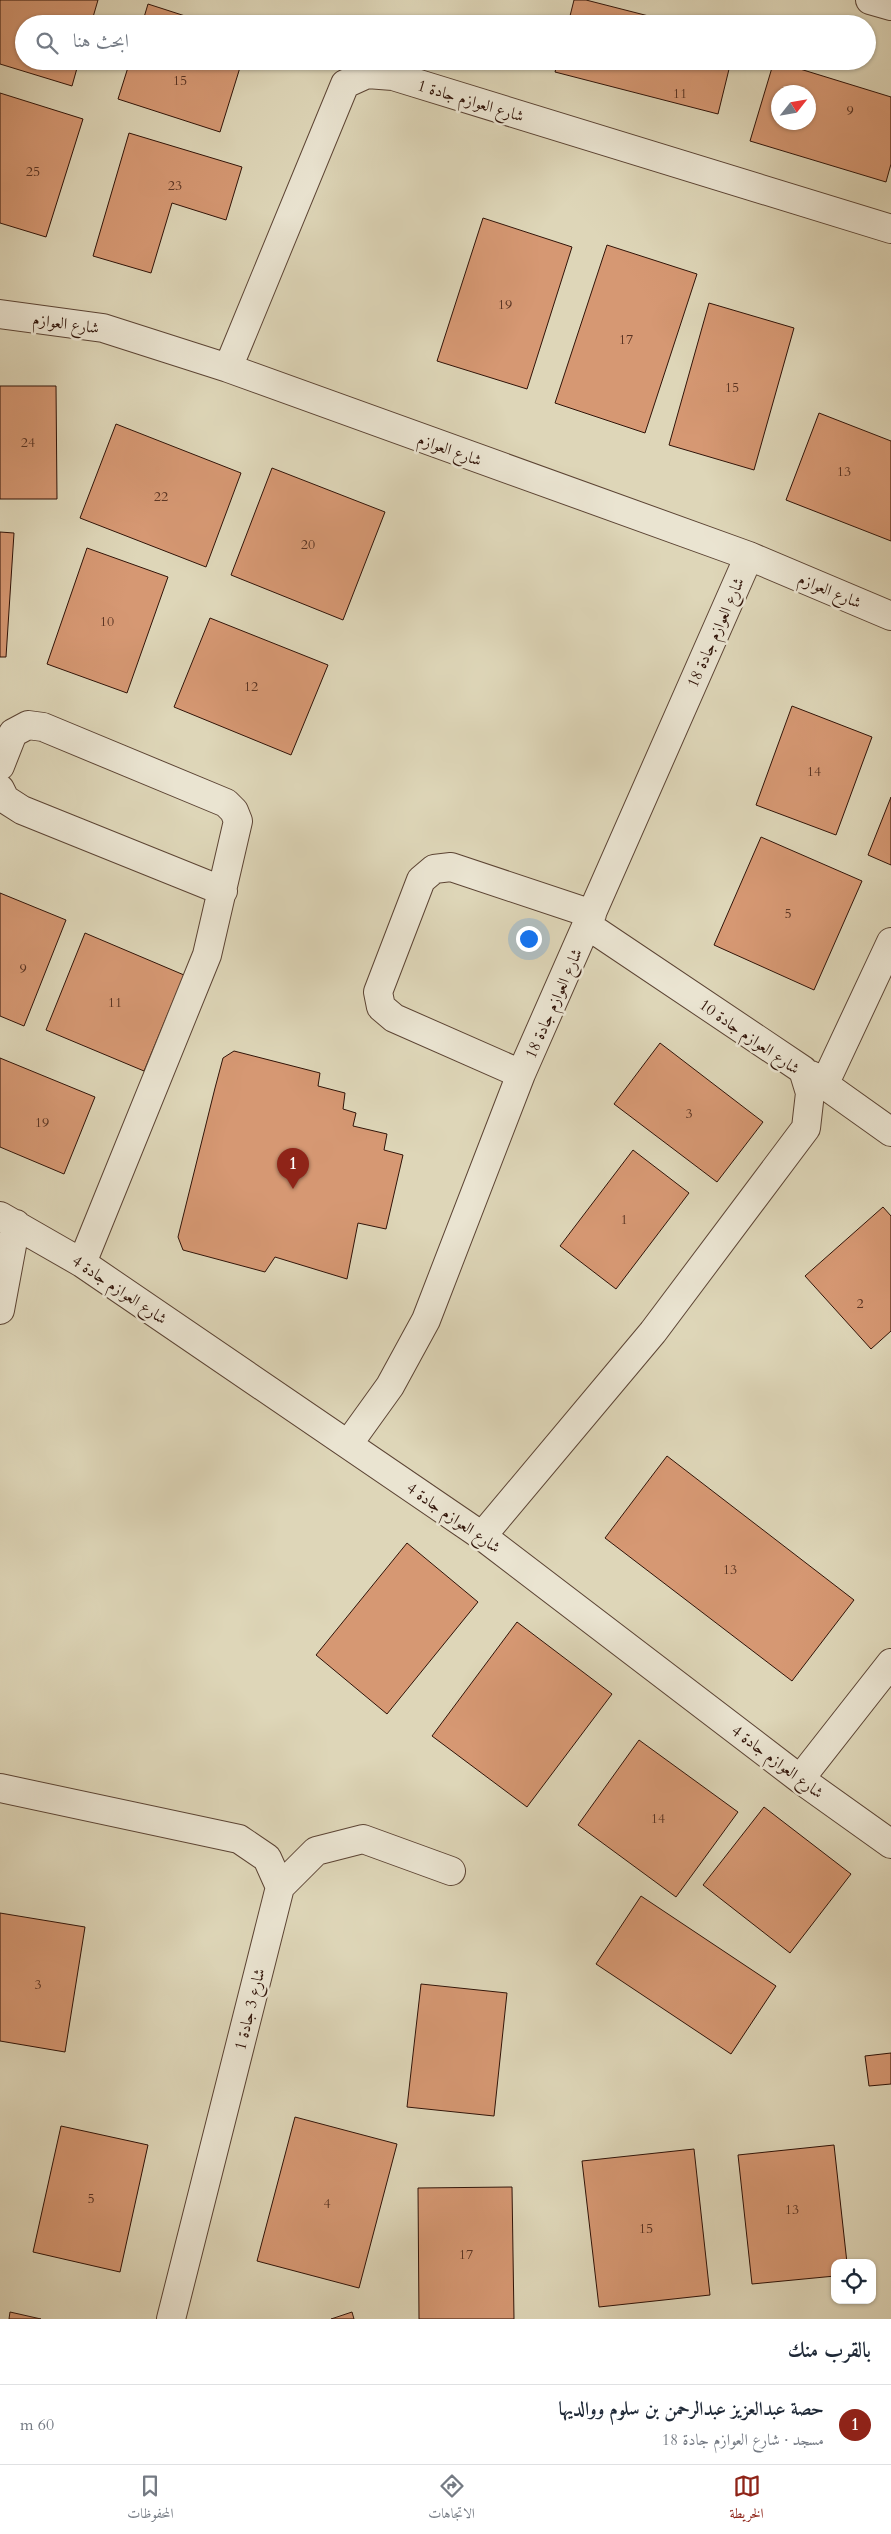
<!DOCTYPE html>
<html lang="ar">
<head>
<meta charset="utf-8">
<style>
	body { margin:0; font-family:Cardo,Amiri,serif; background:#f6f6f7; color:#1f2937; direction:rtl }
	.controls { position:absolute; right:15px; bottom:15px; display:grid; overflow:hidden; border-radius:10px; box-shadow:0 1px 4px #0004 }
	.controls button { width:45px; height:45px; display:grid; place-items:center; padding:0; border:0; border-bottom:1px solid #e0e1e3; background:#fff; color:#1f2937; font:25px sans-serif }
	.compass { position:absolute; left:771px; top:85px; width:45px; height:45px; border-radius:50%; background:#fff; box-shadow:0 1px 4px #0004; rotate:59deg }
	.you { position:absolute; left:528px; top:938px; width:18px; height:18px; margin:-12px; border:4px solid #fff; border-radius:50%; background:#1a73e8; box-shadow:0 0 0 8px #1a73e833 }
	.badge { display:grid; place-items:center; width:32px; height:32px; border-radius:50%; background:#8f2418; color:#fff; font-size:16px; font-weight:700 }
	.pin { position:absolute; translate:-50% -41px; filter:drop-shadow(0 1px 2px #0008) }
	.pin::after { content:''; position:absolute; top:26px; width:18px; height:15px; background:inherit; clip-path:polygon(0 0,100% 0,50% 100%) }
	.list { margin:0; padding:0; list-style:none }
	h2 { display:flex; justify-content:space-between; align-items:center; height:65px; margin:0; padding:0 20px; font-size:21px }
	h2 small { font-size:16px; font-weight:400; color:#747a83 }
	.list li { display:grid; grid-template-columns:32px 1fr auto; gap:15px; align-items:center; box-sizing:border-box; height:80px; padding:0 20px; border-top:1px solid #e0e1e3 }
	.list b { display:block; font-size:19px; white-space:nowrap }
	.list p { margin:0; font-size:16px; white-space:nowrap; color:#747a83 }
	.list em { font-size:16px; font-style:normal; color:#747a83 }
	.icon { flex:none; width:28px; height:28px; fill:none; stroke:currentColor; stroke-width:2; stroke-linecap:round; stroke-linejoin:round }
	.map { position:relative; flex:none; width:891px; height:2319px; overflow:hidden; direction:ltr }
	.search { position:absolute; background:#fff; box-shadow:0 1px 4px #0004; left:15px; right:15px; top:15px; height:55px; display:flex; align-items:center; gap:12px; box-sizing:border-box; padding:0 18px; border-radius:28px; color:#747a83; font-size:19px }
	.sheet { height:145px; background:#fff }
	nav { display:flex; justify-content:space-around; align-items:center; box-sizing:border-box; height:70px; border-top:1px solid #e0e1e3; background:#fff; font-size:14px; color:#747a83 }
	nav a { display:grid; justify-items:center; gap:2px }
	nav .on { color:#8f2418 }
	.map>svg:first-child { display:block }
	.building { fill:#d69873; stroke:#301308; fill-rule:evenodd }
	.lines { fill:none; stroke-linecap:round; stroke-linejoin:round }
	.minor-casing { stroke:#5c4434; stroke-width:30 }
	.minor { stroke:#eae4d1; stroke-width:28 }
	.labels { text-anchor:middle; stroke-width:5; stroke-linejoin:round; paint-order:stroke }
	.number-label { font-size:14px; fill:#5a3423 }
	.street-label { font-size:16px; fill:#301308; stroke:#eae4d1 }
</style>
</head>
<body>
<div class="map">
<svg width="891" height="2319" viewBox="0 0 891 2319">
	<rect width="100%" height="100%" fill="#ded6b8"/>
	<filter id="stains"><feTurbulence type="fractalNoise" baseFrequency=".004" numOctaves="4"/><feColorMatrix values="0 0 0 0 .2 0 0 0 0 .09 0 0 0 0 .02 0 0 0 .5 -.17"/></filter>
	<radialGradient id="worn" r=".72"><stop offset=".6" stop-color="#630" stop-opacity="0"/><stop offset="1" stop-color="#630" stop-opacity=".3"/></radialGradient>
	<path class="building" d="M0,0H98L91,24H24V61H79L72,86L0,64Z
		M574,0H586L680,24H568Z
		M148,4L210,24H142Z
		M130,61H242L220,132L118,99Z
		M558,61H731L718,114L555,72Z
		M774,61L891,97V164L886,182L750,141ZM778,92H808V122H778Z
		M0,93L83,119L46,237L0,223Z
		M129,133L242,167L226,220L172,203L151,273L93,256Z
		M483,218L572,247L527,389L437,361Z
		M607,245L697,274L645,433L555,403Z
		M709,303L794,328L754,470L669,445Z
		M0,386H56L57,499H0Z
		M819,413L891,441V541L786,500Z
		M116,424L241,473L206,567L80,518Z
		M272,468L385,512L343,620L231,575Z
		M0,532L14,533L6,657H0Z
		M87,548L168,577L127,693L47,664Z
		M210,618L328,665L291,755L174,707Z
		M792,706L872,737L836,835L756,805Z
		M891,797V865L868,855Z
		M761,837L862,881L814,990L714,945Z
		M0,893L66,920L24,1026L0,1016Z
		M85,933L184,975L144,1071L46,1030Z
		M660,1043L763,1122L717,1182L614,1104Z
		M234,1051L320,1073L318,1086L345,1093L343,1109L356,1113L353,1126L387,1134L384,1150L403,1155L386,1229L358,1223L347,1279L275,1257L265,1272L183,1250L178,1237L215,1088L223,1058Z
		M0,1058L95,1097L64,1174L0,1147Z
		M633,1150L689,1193L616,1289L560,1246Z
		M883,1207L891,1216V1331L871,1349L805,1276Z
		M667,1456L854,1600L792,1681L605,1538Z
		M407,1543L478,1602L387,1714L316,1655Z
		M517,1622L612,1694L527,1807L432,1736Z
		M639,1740L738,1812L676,1897L578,1825Z
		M764,1807L851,1874L790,1953L703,1885Z
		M641,1896L776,1986L731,2054L596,1964Z
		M0,1913L85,1927L65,2052L0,2041Z
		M421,1984L507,1993L494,2116L407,2107Z
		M891,2053V2084L869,2086L865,2056Z
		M295,2117L397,2144L359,2288L257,2261Z
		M61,2126L148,2145L120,2272L33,2252Z
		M834,2145L847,2263H835V2276L752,2284L738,2155Z
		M694,2149L710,2295L599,2307L582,2161Z
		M512,2187L514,2319H419L418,2188Z
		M10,2312L41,2319H9Z
		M352,2312L354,2319H331Z"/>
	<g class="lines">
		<g class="minor-casing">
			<path id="minor" d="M870,0L891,6
				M0,314L103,328L228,368L749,556L891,616
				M228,368L345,84L367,74L393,76L891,229
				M0,766L13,733L28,725L43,727L226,803L234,811L238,821L207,955L82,1263
				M0,789L5,799L22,810L223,891
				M521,1074L394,1018L381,1007L378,992L421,880L434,869L451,867L592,914
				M811,1075L891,1132
				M824,1085L891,942
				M0,1216L82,1263L482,1536L800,1779L891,1844
				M0,1310L16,1224
				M349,1443L390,1386L426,1320L521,1074L749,556
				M482,1536L653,1332L806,1128L810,1093L803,1070L587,925
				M800,1779L891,1663
				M0,1788L239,1839L267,1858L280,1887
				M171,2319L280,1887L316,1851L363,1839L451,1871"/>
		</g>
		<use href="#minor" class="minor"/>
	</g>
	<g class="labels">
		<g class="number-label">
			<text x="180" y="85">15</text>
			<text x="680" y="98">11</text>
			<text x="850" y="115">9</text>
			<text x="33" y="176">25</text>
			<text x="175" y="190">23</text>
			<text x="505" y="309">19</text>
			<text x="626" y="344">17</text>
			<text x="732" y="392">15</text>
			<text x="28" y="447">24</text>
			<text x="844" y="476">13</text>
			<text x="161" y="501">22</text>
			<text x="308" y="549">20</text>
			<text x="107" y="626">10</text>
			<text x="251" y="691">12</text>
			<text x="814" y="776">14</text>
			<text x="788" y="918">5</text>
			<text x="23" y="973">9</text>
			<text x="115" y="1007">11</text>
			<text x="689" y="1118">3</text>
			<text x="42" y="1127">19</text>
			<text x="624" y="1224">1</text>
			<text x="860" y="1308">2</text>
			<text x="730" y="1574">13</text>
			<text x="658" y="1823">14</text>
			<text x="38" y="1989">3</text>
			<text x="91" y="2203">5</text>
			<text x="327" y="2208">4</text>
			<text x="792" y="2214">13</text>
			<text x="646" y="2233">15</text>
			<text x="466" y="2259">17</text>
		</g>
		<g class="street-label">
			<text transform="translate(471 100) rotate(17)" y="6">شارع العوازم جادة 1</text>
			<text transform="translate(66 323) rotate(8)" y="6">شارع العوازم</text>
			<text transform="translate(450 449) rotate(20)" y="6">شارع العوازم</text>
			<text transform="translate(830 590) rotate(23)" y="6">شارع العوازم</text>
			<text transform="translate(715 632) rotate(-66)" y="6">شارع العوازم جادة 18</text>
			<text transform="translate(553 1003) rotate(-66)" y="6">شارع العوازم جادة 18</text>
			<text transform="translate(750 1036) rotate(35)" y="6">شارع العوازم جادة 10</text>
			<text transform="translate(120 1289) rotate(34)" y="6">شارع العوازم جادة 4</text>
			<text transform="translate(454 1517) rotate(35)" y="6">شارع العوازم جادة 4</text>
			<text transform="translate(778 1761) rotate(37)" y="6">شارع العوازم جادة 4</text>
			<text transform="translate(249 2009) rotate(-76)" y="6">شارع 3 جادة 1</text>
		</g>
	</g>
	<rect width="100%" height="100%" filter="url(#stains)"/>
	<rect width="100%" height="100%" fill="url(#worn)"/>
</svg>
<div class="controls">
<button><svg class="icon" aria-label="locate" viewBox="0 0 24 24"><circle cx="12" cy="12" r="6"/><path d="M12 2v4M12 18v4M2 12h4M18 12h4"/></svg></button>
</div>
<svg class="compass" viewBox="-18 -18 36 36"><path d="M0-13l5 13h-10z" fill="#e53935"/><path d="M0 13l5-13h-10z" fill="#747a83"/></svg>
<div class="you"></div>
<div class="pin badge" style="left:293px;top:1189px">1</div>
<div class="search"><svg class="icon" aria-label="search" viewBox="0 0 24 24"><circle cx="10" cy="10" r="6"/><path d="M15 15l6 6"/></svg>ابحث هنا</div>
</div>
<section class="sheet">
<h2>بالقرب منك<small></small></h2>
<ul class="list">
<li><span class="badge">1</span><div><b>حصة عبدالعزيز عبدالرحمن بن سلوم ووالديها</b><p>مسجد · شارع العوازم جادة 18</p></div><em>60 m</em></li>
</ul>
</section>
<nav>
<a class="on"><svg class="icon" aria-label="map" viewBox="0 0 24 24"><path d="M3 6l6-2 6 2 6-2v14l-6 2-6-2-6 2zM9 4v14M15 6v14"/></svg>الخريطة</a>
<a><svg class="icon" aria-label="directions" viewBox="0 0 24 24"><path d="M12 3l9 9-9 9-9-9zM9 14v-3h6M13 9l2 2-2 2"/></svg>الاتجاهات</a>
<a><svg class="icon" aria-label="saved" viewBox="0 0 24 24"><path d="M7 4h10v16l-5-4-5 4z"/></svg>المحفوظات</a>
</nav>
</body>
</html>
